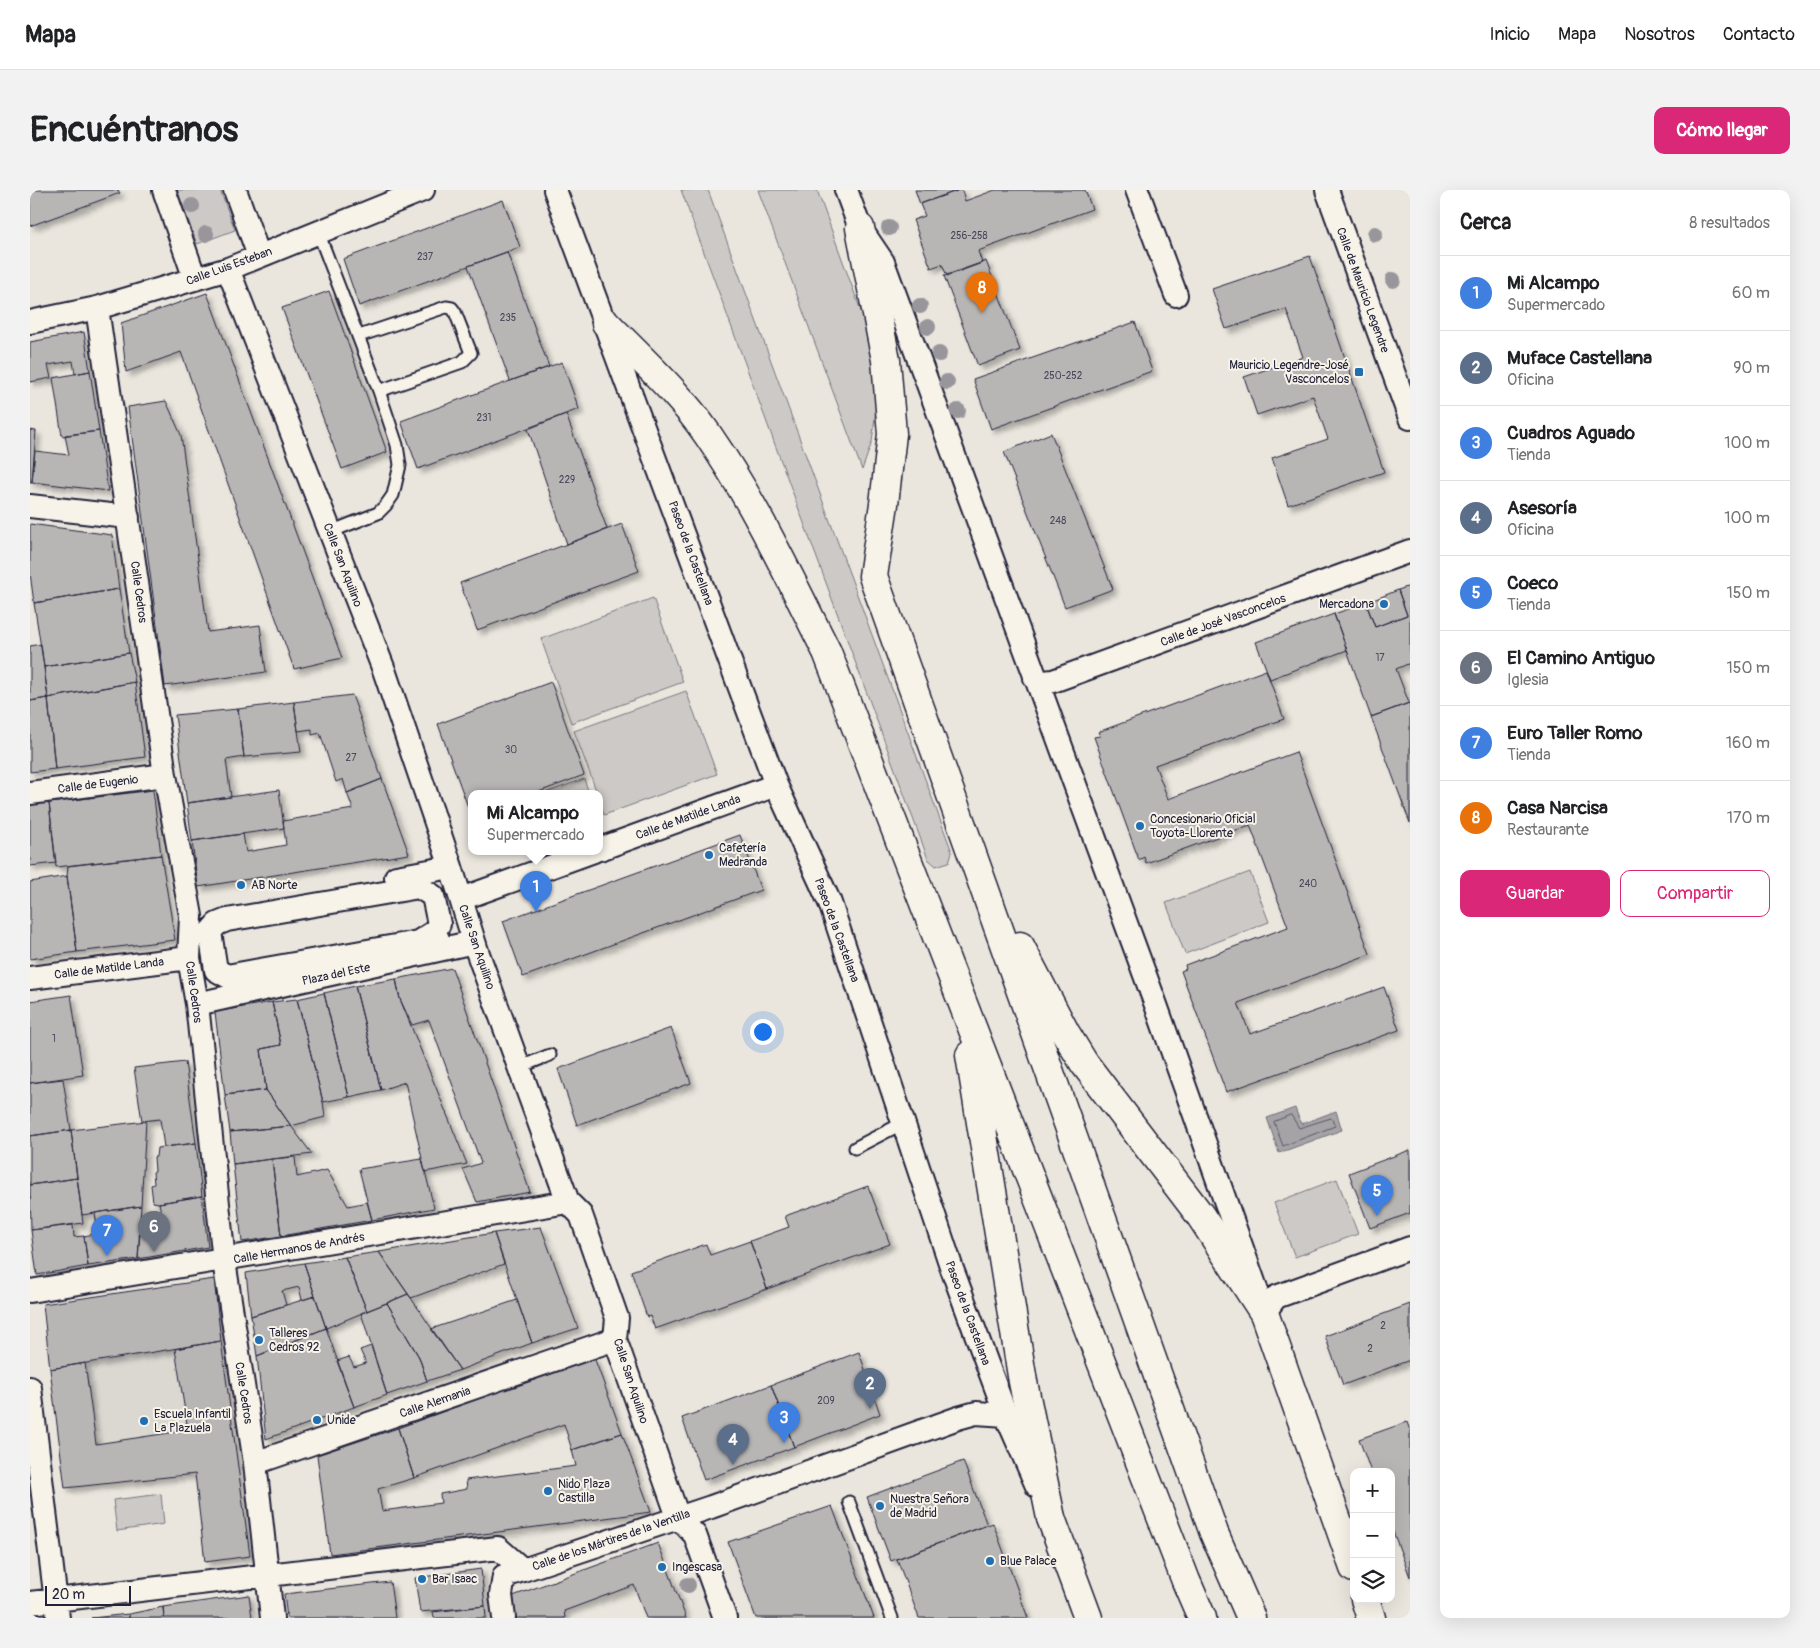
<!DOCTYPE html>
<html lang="es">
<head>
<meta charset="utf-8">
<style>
	body { margin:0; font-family:Pangolin,sans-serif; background:#f2f2f2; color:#202124 }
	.controls { position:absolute; right:15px; bottom:15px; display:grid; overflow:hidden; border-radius:10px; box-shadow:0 5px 20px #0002 }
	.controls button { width:45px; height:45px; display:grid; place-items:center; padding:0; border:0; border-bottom:1px solid #e0e0e0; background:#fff; color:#202124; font:25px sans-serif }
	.scale { position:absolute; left:15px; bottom:12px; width:86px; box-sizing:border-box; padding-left:5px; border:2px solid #22223b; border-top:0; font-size:14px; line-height:18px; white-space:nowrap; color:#22223b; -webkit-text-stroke:4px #f7f3e8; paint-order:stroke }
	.you { position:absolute; left:732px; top:841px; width:18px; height:18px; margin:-12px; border:4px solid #fff; border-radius:50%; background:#1a73e8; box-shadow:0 0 0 8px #1a73e833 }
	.badge { display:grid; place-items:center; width:32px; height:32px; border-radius:50%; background:#db2777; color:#fff; font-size:16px; font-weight:700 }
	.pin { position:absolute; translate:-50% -41px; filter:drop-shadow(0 1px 2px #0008) }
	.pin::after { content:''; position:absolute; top:26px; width:18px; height:15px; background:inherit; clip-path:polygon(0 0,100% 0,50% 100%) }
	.popup { position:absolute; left:438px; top:600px; width:135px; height:65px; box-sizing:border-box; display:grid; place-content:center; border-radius:10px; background:#fff; filter:drop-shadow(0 1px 4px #0005); font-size:16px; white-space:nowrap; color:#757577 }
	.popup b { font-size:19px; color:#202124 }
	.popup::after { content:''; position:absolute; left:50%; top:100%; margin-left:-10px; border:10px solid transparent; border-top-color:#fff }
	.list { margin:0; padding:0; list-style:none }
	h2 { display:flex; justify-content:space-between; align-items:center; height:65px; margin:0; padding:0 20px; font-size:21px }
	h2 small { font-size:16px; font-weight:400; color:#757577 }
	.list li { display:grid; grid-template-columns:32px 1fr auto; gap:15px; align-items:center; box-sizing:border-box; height:75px; padding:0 20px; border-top:1px solid #e0e0e0 }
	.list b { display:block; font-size:19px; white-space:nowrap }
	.list p { margin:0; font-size:16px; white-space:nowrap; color:#757577 }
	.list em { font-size:16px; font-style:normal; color:#757577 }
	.actions { display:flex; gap:10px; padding:15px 20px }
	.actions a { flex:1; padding:11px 0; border:1px solid #db2777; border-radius:10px; text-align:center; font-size:18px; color:#db2777 }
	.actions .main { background:#db2777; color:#fff }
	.icon { flex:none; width:28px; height:28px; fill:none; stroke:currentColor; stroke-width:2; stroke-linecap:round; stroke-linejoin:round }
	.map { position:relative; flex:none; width:1380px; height:1428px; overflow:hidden; border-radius:10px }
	header { display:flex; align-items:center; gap:30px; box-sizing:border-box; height:70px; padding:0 25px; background:#fff; border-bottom:1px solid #e0e0e0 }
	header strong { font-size:24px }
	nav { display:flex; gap:28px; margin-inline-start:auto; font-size:18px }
	.intro { display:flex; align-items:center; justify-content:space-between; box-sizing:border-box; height:120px; padding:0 30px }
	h1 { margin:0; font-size:35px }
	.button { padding:12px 22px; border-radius:10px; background:#db2777; color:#fff; font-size:18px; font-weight:700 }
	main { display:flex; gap:30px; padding:0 30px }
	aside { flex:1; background:#fff; border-radius:10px; box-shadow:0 5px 20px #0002 }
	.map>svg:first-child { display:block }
	.built { fill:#dbd8d2 }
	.green { fill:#cdc9c6; stroke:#787680 }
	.water { fill:#a6a3a6; stroke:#716f7b }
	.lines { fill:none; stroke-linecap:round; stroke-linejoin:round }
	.shore { stroke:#575666; stroke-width:1 }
	.building { fill:#b8b6b5; stroke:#22223b; filter:url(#shadow) }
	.lane-casing { stroke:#22223b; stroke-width:15 }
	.street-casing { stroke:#22223b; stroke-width:26 }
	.secondary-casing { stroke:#22223b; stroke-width:31 }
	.highway-casing { stroke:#22223b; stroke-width:31 }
	.lane { stroke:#f7f3e8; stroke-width:11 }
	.street { stroke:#f7f3e8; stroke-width:22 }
	.secondary { stroke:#f7f3e8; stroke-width:28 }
	.highway { stroke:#f7f3e8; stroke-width:28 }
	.tree { fill:#98969b }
	.poi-dot { fill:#1f6fb2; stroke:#f7f3e8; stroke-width:2 }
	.labels { text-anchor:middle; stroke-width:4; stroke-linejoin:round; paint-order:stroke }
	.number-label { font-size:10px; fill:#48475a }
	.street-label { font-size:12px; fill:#22223b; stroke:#f7f3e8 }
	.poi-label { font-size:12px; fill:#22223b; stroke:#f7f3e8; text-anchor:start }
</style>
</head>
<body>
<header>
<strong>Mapa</strong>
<nav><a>Inicio</a><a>Mapa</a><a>Nosotros</a><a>Contacto</a></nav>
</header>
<div class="intro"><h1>Encuéntranos</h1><a class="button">Cómo llegar</a></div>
<main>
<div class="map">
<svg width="1380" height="1428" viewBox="0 0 1380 1428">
	<defs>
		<filter id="shadow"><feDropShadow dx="4.5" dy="4.5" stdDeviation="2.5" flood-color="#0004"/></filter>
	</defs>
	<rect width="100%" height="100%" fill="#eae6de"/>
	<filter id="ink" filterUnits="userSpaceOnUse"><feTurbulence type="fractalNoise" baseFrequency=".02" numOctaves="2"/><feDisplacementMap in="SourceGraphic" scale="10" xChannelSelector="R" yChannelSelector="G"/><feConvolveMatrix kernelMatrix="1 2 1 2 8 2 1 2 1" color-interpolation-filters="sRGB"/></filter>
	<g filter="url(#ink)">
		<path class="built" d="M191,1151L220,1366L175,1372L164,1284L35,1298L20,1179Z"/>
		<path class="green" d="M147,0H190L205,40L167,54Z
			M651,0H678L922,662L919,672L906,676L898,669Z
			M728,0H787L843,154L849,194L842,252L832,280Z
			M623,408L653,492L541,533L511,449Z
			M656,501L687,584L574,625L570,612V603H567L544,541Z
			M554,589L559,603H515Z
			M1220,682L1239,732L1155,764L1136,713Z
			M1307,989L1328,1044L1265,1067L1244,1013Z
			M131,1304L134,1334L87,1341L83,1310Z"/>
		<path class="water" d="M1265,918L1271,934L1306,921L1312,940L1249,963L1237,928Z"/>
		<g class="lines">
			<path class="shore" d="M1261,925L1269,938L1301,928L1305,936L1253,956L1244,932Z"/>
		</g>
		<path class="building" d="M0,0H88L90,3L0,36Z
			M885,0H929L890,14Z
			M929,0H932L935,11L965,0H1055L1062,19L948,61L952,73L917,86L912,74L901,78L883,30L895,26L890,14Z
			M473,10L490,57L329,116L313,69Z
			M477,62L519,177L480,191L438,76Z
			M1280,66L1354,282L1258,315L1242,268L1298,249L1283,206L1227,225L1214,187L1273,167L1256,119L1196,139L1182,99Z
			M956,71L990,160L948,176L914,86Z
			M299,101L357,262L312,279L252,118Z
			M177,103L312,468L264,479L151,162L96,182L91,133Z
			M1105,132L1122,181L961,239L943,189Z
			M54,142L60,181L45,184L43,171L18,175L21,188L0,192V152Z
			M532,172L549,219L388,279L371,231Z
			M60,181L69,241L32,246L23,188Z
			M136,211L151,245L178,442L230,435L236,482L135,496L98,217Z
			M536,224L577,339L537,354L498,239Z
			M0,240L6,241L2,292H0Z
			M69,241L78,301L2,292L5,261L39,265L35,245Z
			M1021,243L1083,399L1035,417L974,262Z
			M0,334L82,345L89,399L4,413L0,383Z
			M592,334L609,381L447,440L430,393Z
			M1380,396V473L1366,479L1379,513L1341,527L1304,424L1336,413L1345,437L1377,425L1368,400Z
			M89,399L99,463L14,477L4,413Z
			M1368,400L1377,425L1345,437L1336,413Z
			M1304,424L1317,460L1240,489L1226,452Z
			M11,454L18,508L0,511V456Z
			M99,463L105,492L18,508L14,477Z
			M1236,480L1254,529L1125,575L1138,609L1266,562L1340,764L1208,813L1220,844L1354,797L1369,840L1196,902L1151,781L1156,779L1155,775L1258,737L1220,635L1116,673L1114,667L1109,670L1064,547L1070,546L1068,542Z
			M105,492L115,567L25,579L18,508Z
			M521,492L554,585L506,603H442V628L408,534Z
			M322,505L352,589L317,603L313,589L306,592L290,543L282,545V539L268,541L264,512Z
			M18,508L25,579L0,582V511Z
			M264,512L271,562L214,567L208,519Z
			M1379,513L1380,516V633L1341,527Z
			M208,519L214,567L196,570L201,607L157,613L145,525Z
			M352,589L379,664L168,697L162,651L213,644L216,662L256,655L253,631L323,619L317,603Z
			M123,600L131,665L26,677L19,613Z
			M249,600L254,638L162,651L157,613Z
			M19,613L26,673L0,676V615Z
			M710,645L731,700L493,787L473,731Z
			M131,665L145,750L47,762L37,686L38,676Z
			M37,686L47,762L0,769V692Z
			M422,778L500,1002L447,1012L433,979L451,973L399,830L382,835L370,809L366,789Z
			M366,789L370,809L437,974L395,982L375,892L351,900L325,796Z
			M325,796L351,900L319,907L294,803Z
			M294,803L319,907L293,912L267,809Z
			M41,805L53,885L0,893V811Z
			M267,809L293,912L295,927L261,936L236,900L231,859L251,855L242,812Z
			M242,812L251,855L231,859L236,900L195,905L185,822Z
			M641,838L661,893L547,935L528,879Z
			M155,872L166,953L134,957L130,929L112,931L104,878Z
			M33,889L41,940L0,946V893Z
			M236,900L261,936L200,942L195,905Z
			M116,931L111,1016L52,1025L41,940Z
			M261,936L282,964L203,974L200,942Z
			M41,940L47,988L0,995V946Z
			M166,953L172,1006L129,1013L123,1012L121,995L124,994L123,982L125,981L124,967H126L127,958Z
			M1380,960V1023L1340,1038L1319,983Z
			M265,967L267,987L297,980L318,1016L337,1012L342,1030L251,1046L242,969Z
			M242,969L251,1046L212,1052L203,974Z
			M392,969L404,1018L342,1030L329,979Z
			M47,988L53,1033L1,1040L0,995Z
			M838,996L860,1054L737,1099L720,1051L759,1037L755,1026Z
			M172,1006L178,1057L108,1069L111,1030L132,1027L129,1013Z
			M111,1016L108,1069L58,1076L54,1046L68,1043L65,1023Z
			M43,1035L44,1047L54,1046L58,1076L7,1085L1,1040Z
			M511,1037L548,1138L502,1153L464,1043Z
			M464,1043L474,1074L381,1108L349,1062Z
			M720,1051L737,1099L625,1139L620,1126L617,1127L601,1081L676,1054L680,1065Z
			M349,1062L378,1104L337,1121L315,1067Z
			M315,1067L337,1121L296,1138L274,1073Z
			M274,1073L285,1106L272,1110L269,1097L252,1101L256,1115L221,1126L216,1083Z
			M184,1089L191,1151L20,1179L13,1114Z
			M378,1104L381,1108L430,1180L397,1191L389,1167L357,1113Z
			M285,1106L296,1138L227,1166L221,1126Z
			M487,1110L502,1153L430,1180L401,1139Z
			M357,1113L389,1167L397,1191L357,1205L331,1123Z
			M1380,1114V1170L1313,1195L1295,1146Z
			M296,1138L324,1217L236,1249L227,1166Z
			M191,1151L220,1366L175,1372L165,1284L35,1298L20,1179L55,1173L66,1254L152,1241L151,1235L157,1234L145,1159Z
			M341,1156L357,1205L324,1217L307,1171L319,1167L324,1177L336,1173L330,1160Z
			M829,1162L850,1224L764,1257L741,1195Z
			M564,1167L592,1243L542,1260L534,1234L384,1288L368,1238Z
			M741,1195L764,1257L674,1290L652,1228Z
			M1377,1232L1380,1241V1387L1361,1336V1282H1341L1329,1249Z
			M368,1238L384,1288L348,1299L352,1321L411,1313L410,1304L437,1299L436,1290L546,1276L542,1260L592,1243L621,1322L300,1364L287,1265Z
			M933,1271L957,1335L861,1371L837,1307Z
			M802,1316L844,1428H726L698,1352Z
			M963,1333L998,1428H889L867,1369Z
			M628,1353L656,1428H616L604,1395L534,1421L535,1428H485L483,1406Z
			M451,1379L455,1416L390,1422L385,1388Z
			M360,1392L365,1428H257L254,1404Z
			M219,1405L222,1428H134L133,1417Z
			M455,1416L456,1428H404L403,1422Z
			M133,1417L134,1428H99V1424Z
			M99,1424V1428H61Z"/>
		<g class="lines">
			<g class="lane-casing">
				<path id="lane" d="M288,42L349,201L367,255L370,275L363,305L356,315L348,323L300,342
					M329,146L416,117L422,118L425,122L441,163L432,172L349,201
					M490,877L520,865
					M825,958L873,933
					M819,1312L862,1428"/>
			</g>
			<g class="street-casing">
				<path id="street" d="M134,0L165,89
					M205,0L229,66
					M525,0L746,595L800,713L922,1079L976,1225L1007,1296
					M816,0L830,38L853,72L1126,815L1226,1098
					M1107,0L1146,105
					M1297,0L1380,228
					M198,79L354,480L421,677L447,761L538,1012L551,1025L587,1128L585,1149L648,1327L665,1345L695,1428
					M67,118L135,585L161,726L159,768L167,814L194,1071L225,1273L242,1428
					M0,132L67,118L198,79L393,0
					M0,316L98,327
					M1005,488L1014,492L1023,491L1380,361
					M0,603L135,585
					M570,659L746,595
					M366,687L421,677
					M431,709L564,661
					M404,742L409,734L403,706L389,697L197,730L187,734L180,742L186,780L197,786L388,752L404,742L408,749
					M0,788L159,768
					M167,814L444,752
					M0,1101L538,1012
					M1234,1123L1246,1107L1380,1058
					M0,1198L28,1428
					M225,1273L585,1149
					M0,1413L468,1358L493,1380L681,1317L928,1228L946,1223L976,1225
					M474,1428L471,1405L474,1386L493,1380"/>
			</g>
			<g class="secondary-casing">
				<path id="secondary" d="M1234,1123L1324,1378
					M1021,1328L1058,1428
					M1335,1409L1341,1428"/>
			</g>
			<g class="highway-casing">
				<path id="highway" d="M830,38L856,170L862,244L854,314L843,386L1184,1343L1221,1428
					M576,133C611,169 650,204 678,245C725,313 760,389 797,462L1156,1391L1172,1428
					M990,756L1035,842L1054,873L1170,1025L1234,1123
					M940,865L993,1192L1021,1328"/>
			</g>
			<use href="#lane" class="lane"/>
			<use href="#street" class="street"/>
			<use href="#secondary" class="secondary"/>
			<use href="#highway" class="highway"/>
		</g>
		<g class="tree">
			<circle cx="162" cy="16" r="8"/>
			<circle cx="859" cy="38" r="8"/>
			<circle cx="176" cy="44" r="8"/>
			<circle cx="1345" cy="44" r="8"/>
			<circle cx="1363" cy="90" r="8"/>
			<circle cx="890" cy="116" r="8"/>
			<circle cx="898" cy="137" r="8"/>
			<circle cx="909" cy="164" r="8"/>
			<circle cx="917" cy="192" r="8"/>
			<circle cx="928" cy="221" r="8"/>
			<circle cx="658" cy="1395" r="8"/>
		</g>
	</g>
	<g class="poi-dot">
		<rect x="1324" y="177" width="10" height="10" rx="2.5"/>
		<circle cx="1354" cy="414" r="5"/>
		<circle cx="1110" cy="636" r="5"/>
		<circle cx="679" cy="665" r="5"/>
		<circle cx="211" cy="695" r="5"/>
		<circle cx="229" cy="1150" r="5"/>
		<circle cx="287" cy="1230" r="5"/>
		<circle cx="114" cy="1231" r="5"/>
		<circle cx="518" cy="1301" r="5"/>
		<circle cx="850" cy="1316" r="5"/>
		<circle cx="960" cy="1371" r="5"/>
		<circle cx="632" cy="1377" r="5"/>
		<circle cx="392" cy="1389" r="5"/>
	</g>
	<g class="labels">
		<g class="number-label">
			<text x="939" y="49">256-258</text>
			<text x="395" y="70">237</text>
			<text x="478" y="131">235</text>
			<text x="1033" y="189">250-252</text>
			<text x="454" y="231">231</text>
			<text x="537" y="293">229</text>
			<text x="1028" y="334">248</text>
			<text x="1350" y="471">17</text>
			<text x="481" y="563">30</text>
			<text x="321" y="571">27</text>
			<text x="1278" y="697">240</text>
			<text x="24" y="852">1</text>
			<text x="1353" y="1139">2</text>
			<text x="1340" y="1162">2</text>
			<text x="796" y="1214">209</text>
		</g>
		<g class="street-label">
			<text transform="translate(199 76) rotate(-20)" y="4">Calle Luis Esteban</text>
			<text transform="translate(1333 100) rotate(70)" y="4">Calle de Mauricio Legendre</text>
			<text transform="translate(661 363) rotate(70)" y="4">Paseo de la Castellana</text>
			<text transform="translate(313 375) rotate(69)" y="4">Calle San Aquilino</text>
			<text transform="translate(109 402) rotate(82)" y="4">Calle Cedros</text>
			<text transform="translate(1193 430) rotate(-20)" y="4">Calle de José Vasconcelos</text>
			<text transform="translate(68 594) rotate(-7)" y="4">Calle de Eugenio</text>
			<text transform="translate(658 627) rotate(-20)" y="4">Calle de Matilde Landa</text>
			<text transform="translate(807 740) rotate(70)" y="4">Paseo de la Castellana</text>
			<text transform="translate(447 757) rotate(71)" y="4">Calle San Aquilino</text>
			<text transform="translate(79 778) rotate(-7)" y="4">Calle de Matilde Landa</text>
			<text transform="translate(306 784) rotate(-12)" y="4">Plaza del Este</text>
			<text transform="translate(164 802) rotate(82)" y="4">Calle Cedros</text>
			<text transform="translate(269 1058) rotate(-10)" y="4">Calle Hermanos de Andrés</text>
			<text transform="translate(938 1123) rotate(70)" y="4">Paseo de la Castellana</text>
			<text transform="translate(601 1191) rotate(72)" y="4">Calle San Aquilino</text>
			<text transform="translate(214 1203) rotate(81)" y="4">Calle Cedros</text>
			<text transform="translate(405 1212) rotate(-19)" y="4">Calle Alemania</text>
			<text transform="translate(581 1350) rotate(-19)" y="4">Calle de los Mártires de la Ventilla</text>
		</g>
		<g class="poi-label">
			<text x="1319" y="179" text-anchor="end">Mauricio Legendre-José<tspan x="1319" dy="14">Vasconcelos</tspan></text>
			<text x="1344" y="418" text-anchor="end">Mercadona</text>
			<text x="1120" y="633">Concesionario Oficial<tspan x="1120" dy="14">Toyota-Llorente</tspan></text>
			<text x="689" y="662">Cafetería<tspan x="689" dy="14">Medranda</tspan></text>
			<text x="221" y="699">AB Norte</text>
			<text x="239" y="1147">Talleres<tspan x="239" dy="14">Cedros 92</tspan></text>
			<text x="124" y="1228">Escuela Infantil<tspan x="124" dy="14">La Plazuela</tspan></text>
			<text x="297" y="1234">Unide</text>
			<text x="528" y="1298">Nido Plaza<tspan x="528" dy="14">Castilla</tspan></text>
			<text x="860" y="1313">Nuestra Señora<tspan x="860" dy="14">de Madrid</tspan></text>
			<text x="970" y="1375">Blue Palace</text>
			<text x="642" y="1381">Ingescasa</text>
			<text x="402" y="1393">Bar Isaac</text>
		</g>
	</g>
</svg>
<div class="controls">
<button>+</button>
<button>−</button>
<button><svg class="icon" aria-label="layers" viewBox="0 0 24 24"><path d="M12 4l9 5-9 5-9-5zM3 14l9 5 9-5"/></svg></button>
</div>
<div class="scale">20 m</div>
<div class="you"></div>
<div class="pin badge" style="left:506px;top:722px;background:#3f7fe0">1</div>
<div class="popup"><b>Mi Alcampo</b>Supermercado</div>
<div class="pin badge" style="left:840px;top:1219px;background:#5c6f8a">2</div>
<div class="pin badge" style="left:754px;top:1253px;background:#3f7fe0">3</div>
<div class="pin badge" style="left:703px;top:1275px;background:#5c6f8a">4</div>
<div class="pin badge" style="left:1347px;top:1026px;background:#3f7fe0">5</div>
<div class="pin badge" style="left:124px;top:1062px;background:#6b7280">6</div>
<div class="pin badge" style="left:77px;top:1066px;background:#3f7fe0">7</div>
<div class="pin badge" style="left:952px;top:123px;background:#e8710a">8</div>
</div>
<aside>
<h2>Cerca<small>8 resultados</small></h2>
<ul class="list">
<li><span class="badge" style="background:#3f7fe0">1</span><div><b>Mi Alcampo</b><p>Supermercado</p></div><em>60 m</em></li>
<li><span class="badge" style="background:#5c6f8a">2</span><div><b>Muface Castellana</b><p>Oficina</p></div><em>90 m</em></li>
<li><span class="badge" style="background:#3f7fe0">3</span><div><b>Cuadros Aguado</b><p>Tienda</p></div><em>100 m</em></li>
<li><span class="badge" style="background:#5c6f8a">4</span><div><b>Asesoría</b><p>Oficina</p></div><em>100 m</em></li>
<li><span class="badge" style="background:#3f7fe0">5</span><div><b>Coeco</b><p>Tienda</p></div><em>150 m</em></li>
<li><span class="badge" style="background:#6b7280">6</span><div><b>El Camino Antiguo</b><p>Iglesia</p></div><em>150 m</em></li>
<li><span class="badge" style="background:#3f7fe0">7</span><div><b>Euro Taller Romo</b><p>Tienda</p></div><em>160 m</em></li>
<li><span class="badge" style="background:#e8710a">8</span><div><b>Casa Narcisa</b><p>Restaurante</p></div><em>170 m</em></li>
</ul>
<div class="actions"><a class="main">Guardar</a><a>Compartir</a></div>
</aside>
</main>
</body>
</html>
